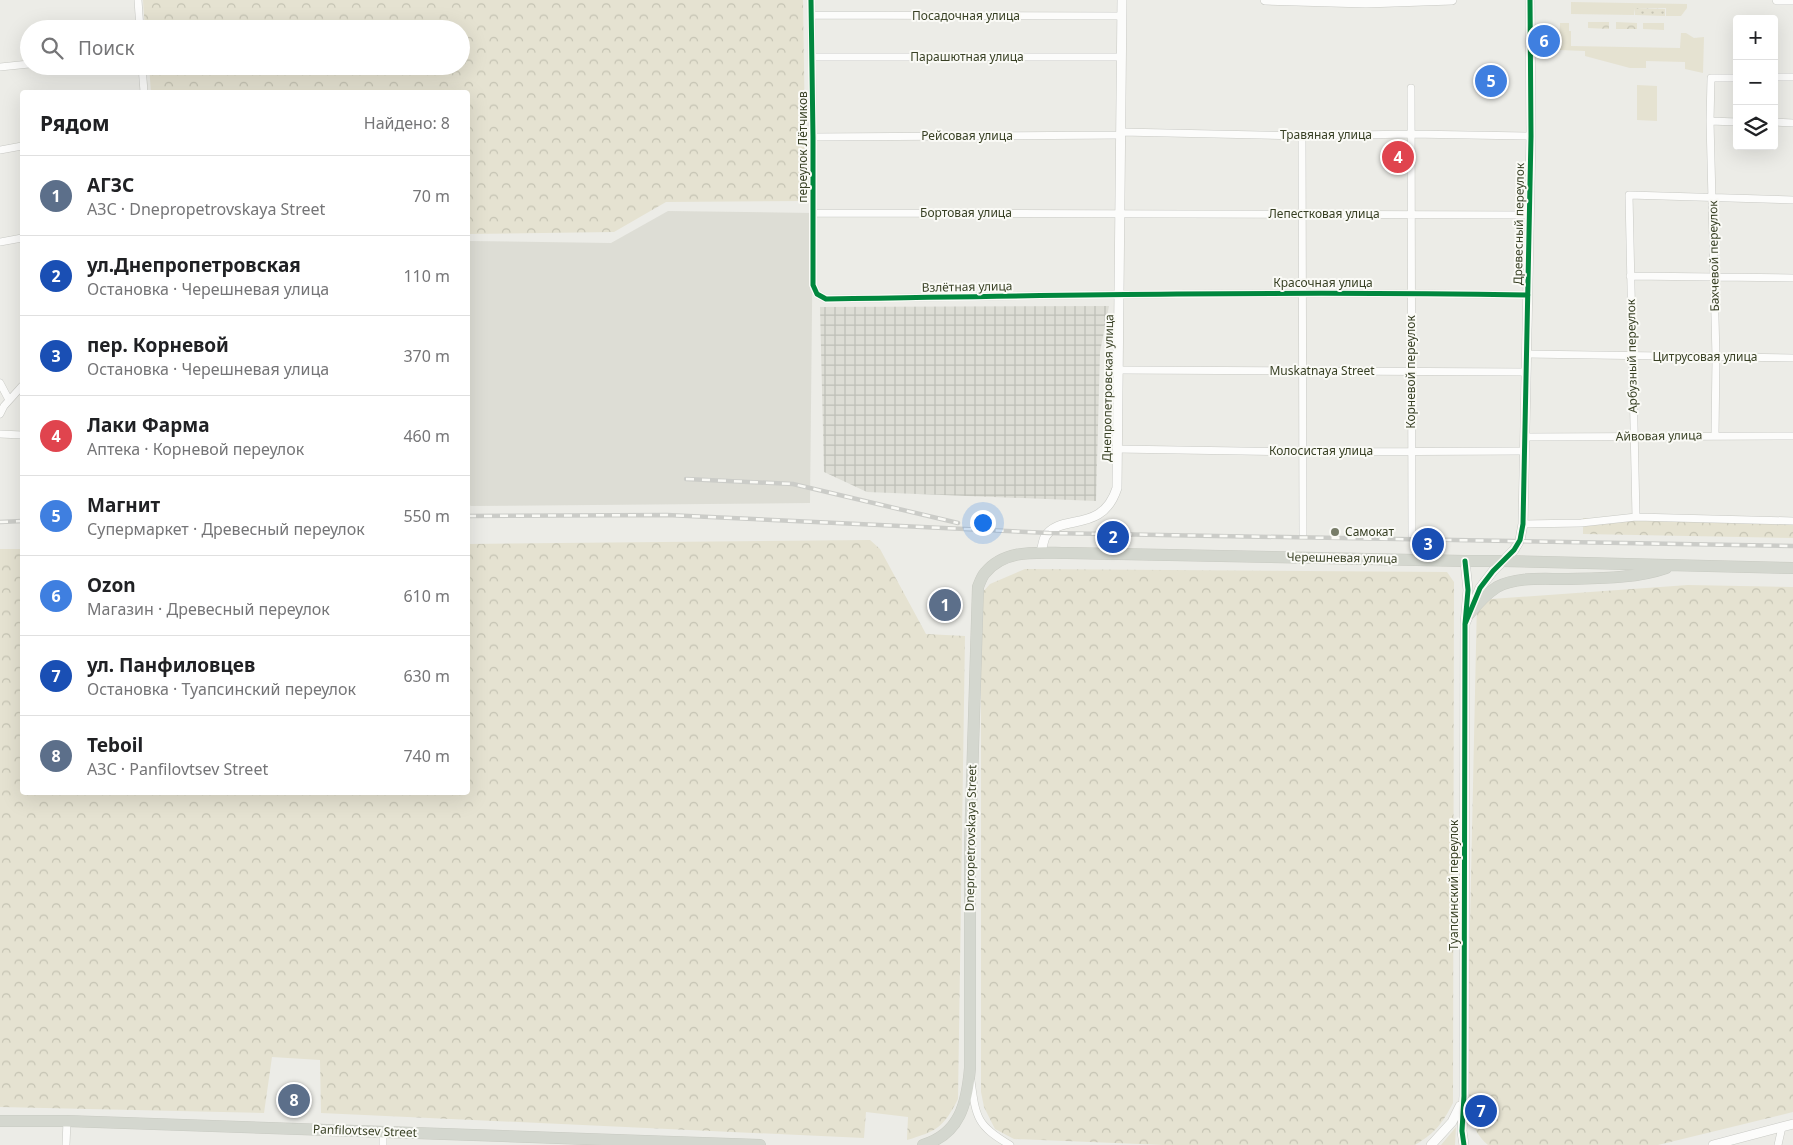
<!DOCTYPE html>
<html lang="ru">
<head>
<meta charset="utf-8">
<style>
	body { margin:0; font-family:"Noto Sans",sans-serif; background:#f2f2f2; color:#202124 }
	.controls { position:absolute; right:15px; top:15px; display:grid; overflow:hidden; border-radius:5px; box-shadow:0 5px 20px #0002 }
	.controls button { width:45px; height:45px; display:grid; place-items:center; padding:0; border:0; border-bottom:1px solid #e0e0e0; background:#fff; color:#202124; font:25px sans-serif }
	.you { position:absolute; left:982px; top:522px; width:18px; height:18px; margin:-12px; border:4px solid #fff; border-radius:50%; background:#1a73e8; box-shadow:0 0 0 8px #1a73e833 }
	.badge { display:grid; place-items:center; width:32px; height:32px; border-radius:50%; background:#777c68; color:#fff; font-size:16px; font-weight:700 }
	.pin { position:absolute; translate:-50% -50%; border:2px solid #fff; box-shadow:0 1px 5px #0006 }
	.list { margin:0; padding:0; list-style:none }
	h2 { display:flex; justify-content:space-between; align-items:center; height:65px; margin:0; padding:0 20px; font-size:21px }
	h2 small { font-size:16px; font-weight:400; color:#757577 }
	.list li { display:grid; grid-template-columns:32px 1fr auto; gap:15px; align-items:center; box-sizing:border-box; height:80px; padding:0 20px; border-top:1px solid #e0e0e0 }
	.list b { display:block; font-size:19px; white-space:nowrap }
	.list p { margin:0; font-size:16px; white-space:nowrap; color:#757577 }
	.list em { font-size:16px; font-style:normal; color:#757577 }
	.icon { flex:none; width:28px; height:28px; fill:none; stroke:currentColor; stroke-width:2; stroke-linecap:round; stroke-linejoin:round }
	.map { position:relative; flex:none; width:1793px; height:1145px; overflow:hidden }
	.search { position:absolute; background:#fff; box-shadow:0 5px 20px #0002; left:20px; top:20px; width:450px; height:55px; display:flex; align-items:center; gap:12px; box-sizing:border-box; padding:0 18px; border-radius:28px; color:#757577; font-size:19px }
	.panel { position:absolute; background:#fff; box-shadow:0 5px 20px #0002; left:20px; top:90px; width:450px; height:705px; border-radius:5px }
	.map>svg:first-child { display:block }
	.built { fill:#ddddd5 }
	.industrial { fill:url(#industrial-grid) }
	.grass { fill:#e5e2d1 }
	.forest { fill:url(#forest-crowns) }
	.park { fill:url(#park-dots) }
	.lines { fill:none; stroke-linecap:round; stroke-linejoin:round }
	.minor-casing { stroke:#c8c9c4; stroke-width:8 }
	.tertiary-casing { stroke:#c8c9c4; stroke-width:10 }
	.primary-casing { stroke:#c8cac2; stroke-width:12 }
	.minor { stroke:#fcfcfb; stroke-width:7 }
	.tertiary { stroke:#fcfcfb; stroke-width:9 }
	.primary { stroke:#d4d7cf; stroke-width:11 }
	.rail-casing { stroke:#cbccc8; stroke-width:4.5 }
	.rail { stroke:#fafaf6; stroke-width:2.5; stroke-dasharray:8; stroke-linecap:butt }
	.cycleway-casing { stroke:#fafaf6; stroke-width:8 }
	.cycleway { stroke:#00873e; stroke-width:5 }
	.poi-dot { fill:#777c68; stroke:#fafaf6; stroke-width:2 }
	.labels { text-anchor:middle; stroke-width:4; stroke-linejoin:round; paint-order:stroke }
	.street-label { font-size:12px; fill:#384024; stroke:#fafaf6 }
	.poi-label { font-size:12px; fill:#384024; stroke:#fafaf6; text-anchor:start }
</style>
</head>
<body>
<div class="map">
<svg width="1793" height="1145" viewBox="0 0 1793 1145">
	<defs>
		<pattern id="industrial-grid" width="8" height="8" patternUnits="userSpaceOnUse" patternTransform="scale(1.25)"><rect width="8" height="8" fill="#ddddd5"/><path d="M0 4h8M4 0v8" fill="none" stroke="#bebfb7"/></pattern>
		<pattern id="forest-crowns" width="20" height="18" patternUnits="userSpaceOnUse" patternTransform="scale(1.25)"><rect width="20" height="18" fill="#e5e2d1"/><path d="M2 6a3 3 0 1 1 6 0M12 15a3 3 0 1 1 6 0" fill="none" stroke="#c5c3b3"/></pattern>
		<pattern id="park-dots" width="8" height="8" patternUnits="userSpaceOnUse" patternTransform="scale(1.25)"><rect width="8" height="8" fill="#e5e2d1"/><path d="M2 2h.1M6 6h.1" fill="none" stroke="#c5c3b3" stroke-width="1.8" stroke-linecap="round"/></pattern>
	</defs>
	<rect width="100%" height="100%" fill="#ecece7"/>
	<path class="built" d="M668,211L813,213L810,503L471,506L468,504V241L611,243Z"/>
	<path class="industrial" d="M1109,306L1100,352L1096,501L867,492L824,472L820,307Z"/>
	<path class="grass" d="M1571,2L1687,4V8L1681,16H1666V8H1635L1634,15L1571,14Z
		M1560,23H1569V31H1571V46L1680,48L1681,33H1686L1694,38L1704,37L1703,73L1685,69V62L1646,61V68H1630L1585,56V51L1559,50Z
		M1643,23H1664V30L1643,29Z
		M1637,85L1657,86V121L1637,120Z
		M1456,1127L1455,1145H1441Z"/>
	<path class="forest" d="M143,0H803L806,201L666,202L614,232L468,234V92H151L149,66H461V29H145Z
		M1588,22H1609V29L1588,28Z
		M1616,22L1637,23V29H1616Z
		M1583,518L1793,520V538L1583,534Z
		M870,540L880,549L926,634L965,636L958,1099C943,1128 937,1131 907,1140L908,1117L866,1112L864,1138L321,1113L320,1060L272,1057L264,1113L0,1107V549H22V792H468V544Z
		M1025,569L1447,572L1454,582L1453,1103C1442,1124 1435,1133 1415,1145H1164L1014,1139L995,1129L984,1107L981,1092V594L990,584Z
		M1688,585L1793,587V1112L1658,1145H1488C1477,1136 1472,1123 1466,1110L1477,600Z"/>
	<path class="park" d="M1635,8L1665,9V16L1635,15Z"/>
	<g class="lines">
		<g class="minor-casing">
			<path id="minor" d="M138,0L140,29
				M811,0L813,137V285L817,294L826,299C1060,295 1294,291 1528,295
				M811,15L1122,16
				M812,57H1121
				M142,66L144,92
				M0,67L29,64
				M1774,77H1793
				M1411,88L1412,536
				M1710,121L1737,122
				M1774,122L1793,123
				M1121,132L1302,136L1411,134L1531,136
				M1302,136L1303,534
				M813,137L1121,135
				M0,150L22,146
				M813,213L1529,215
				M0,242L22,238
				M1630,276L1793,278
				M1526,354L1793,358
				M1118,370L1526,372
				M0,383L9,400
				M0,414L4,406L22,386
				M0,434L22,435
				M1715,435L1716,357L1710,121L1711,78H1737
				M1525,437L1793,436
				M1117,449L1304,452L1524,451
				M1636,517L1629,195L1793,200
				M1523,524L1581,523L1636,517L1793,521
				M971,1081C976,1118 977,1126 1010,1145
				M66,1145L67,1121
				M383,1145V1132
				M1778,1145L1782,1127"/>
		</g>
		<g class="tertiary-casing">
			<path id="tertiary" d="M1265,0L1366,3L1452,0
				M1777,0H1793
				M1041,553C1042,548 1043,542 1045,537C1060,512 1102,535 1117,488L1122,0
				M1465,624L1480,588L1493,571L1514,550L1520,540L1523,524L1531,136L1530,0
				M1431,1145L1452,1122L1460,1106
				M1464,1145L1462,1131L1464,1096L1465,624L1468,590L1465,561
				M1713,1145L1793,1124"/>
		</g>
		<g class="primary-casing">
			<path id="primary" d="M1469,614C1477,604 1486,594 1497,587C1516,577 1541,579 1562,579C1596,578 1634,579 1666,568
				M0,1121H67L760,1145
				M923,1145C960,1134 967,1103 970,1068V845L978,587C980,582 982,576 985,573C1005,548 1039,553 1067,553L1465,561H1503L1793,568"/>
		</g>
		<use href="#minor" class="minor"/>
		<use href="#tertiary" class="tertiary"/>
		<use href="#primary" class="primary"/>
		<g class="rail-casing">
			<path id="rail" d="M686,479L793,484L958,523
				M468,516L667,515L1049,533L1793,546
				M0,522L22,521"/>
		</g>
		<use href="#rail" class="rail"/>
		<g class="cycleway-casing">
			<path id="cycleway" d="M811,0L813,137V285L817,294L826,299C1060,295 1294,291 1528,295
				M1465,624L1480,588L1493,571L1514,550L1520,540L1523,524L1531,136L1530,0
				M1464,1145L1462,1131L1464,1096L1465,624L1468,590L1465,561"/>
		</g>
		<use href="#cycleway" class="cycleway"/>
	</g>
	<circle class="poi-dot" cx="1335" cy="532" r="5"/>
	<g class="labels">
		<g class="street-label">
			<text x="966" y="20">Посадочная улица</text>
			<text x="967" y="61">Парашютная улица</text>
			<text x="1326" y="139">Травяная улица</text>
			<text x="967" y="140">Рейсовая улица</text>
			<text transform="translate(803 147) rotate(-90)" y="4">переулок Лётчиков</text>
			<text x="966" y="217">Бортовая улица</text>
			<text x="1324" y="218">Лепестковая улица</text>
			<text transform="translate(1519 224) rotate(-89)" y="4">Древесный переулок</text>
			<text transform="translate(1714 256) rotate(-91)" y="4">Бахчевой переулок</text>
			<text x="1323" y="287">Красочная улица</text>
			<text transform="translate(967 287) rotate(-1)" y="4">Взлётная улица</text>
			<text transform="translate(1632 356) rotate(-91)" y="4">Арбузный переулок</text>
			<text x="1705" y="361">Цитрусовая улица</text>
			<text x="1322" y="375">Muskatnaya Street</text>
			<text transform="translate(1411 372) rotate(-90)" y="4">Корневой переулок</text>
			<text transform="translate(1108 388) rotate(-89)" y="4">Днепропетровская улица</text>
			<text transform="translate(1659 436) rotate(-1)" y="4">Айвовая улица</text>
			<text x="1321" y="455">Колосистая улица</text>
			<text transform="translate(1342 558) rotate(1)" y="4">Черешневая улица</text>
			<text transform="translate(971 838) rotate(-89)" y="4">Dnepropetrovskaya Street</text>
			<text transform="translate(1454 885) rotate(-90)" y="4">Туапсинский переулок</text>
			<text transform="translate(365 1131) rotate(2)" y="4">Panfilovtsev Street</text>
		</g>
		<g class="poi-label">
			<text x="1345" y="536">Самокат</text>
		</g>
	</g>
</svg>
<div class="controls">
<button>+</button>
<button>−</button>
<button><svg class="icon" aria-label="layers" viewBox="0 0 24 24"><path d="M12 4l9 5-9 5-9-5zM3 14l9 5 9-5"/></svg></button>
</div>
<div class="you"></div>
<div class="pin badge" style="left:945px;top:605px;background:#5c6f8a">1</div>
<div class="pin badge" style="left:1113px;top:537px;background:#1a4fb4">2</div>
<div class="pin badge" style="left:1428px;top:544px;background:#1a4fb4">3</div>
<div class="pin badge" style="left:1398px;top:157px;background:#e0444e">4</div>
<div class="pin badge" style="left:1491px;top:81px;background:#3f7fe0">5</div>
<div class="pin badge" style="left:1544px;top:41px;background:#3f7fe0">6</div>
<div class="pin badge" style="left:1481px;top:1111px;background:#1a4fb4">7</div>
<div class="pin badge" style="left:294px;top:1100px;background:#5c6f8a">8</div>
<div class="search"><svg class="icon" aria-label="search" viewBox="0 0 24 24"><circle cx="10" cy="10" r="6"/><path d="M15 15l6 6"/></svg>Поиск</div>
<section class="panel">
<h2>Рядом<small>Найдено: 8</small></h2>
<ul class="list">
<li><span class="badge" style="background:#5c6f8a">1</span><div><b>АГЗС</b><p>АЗС · Dnepropetrovskaya Street</p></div><em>70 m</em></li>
<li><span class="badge" style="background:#1a4fb4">2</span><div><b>ул.Днепропетровская</b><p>Остановка · Черешневая улица</p></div><em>110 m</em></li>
<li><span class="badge" style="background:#1a4fb4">3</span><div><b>пер. Корневой</b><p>Остановка · Черешневая улица</p></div><em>370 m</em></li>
<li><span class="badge" style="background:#e0444e">4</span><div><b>Лаки Фарма</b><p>Аптека · Корневой переулок</p></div><em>460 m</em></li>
<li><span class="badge" style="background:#3f7fe0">5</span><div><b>Магнит</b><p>Супермаркет · Древесный переулок</p></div><em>550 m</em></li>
<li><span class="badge" style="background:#3f7fe0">6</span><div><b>Ozon</b><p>Магазин · Древесный переулок</p></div><em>610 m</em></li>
<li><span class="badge" style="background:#1a4fb4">7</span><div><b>ул. Панфиловцев</b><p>Остановка · Туапсинский переулок</p></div><em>630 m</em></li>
<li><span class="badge" style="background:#5c6f8a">8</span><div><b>Teboil</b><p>АЗС · Panfilovtsev Street</p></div><em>740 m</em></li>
</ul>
</section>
</div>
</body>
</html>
